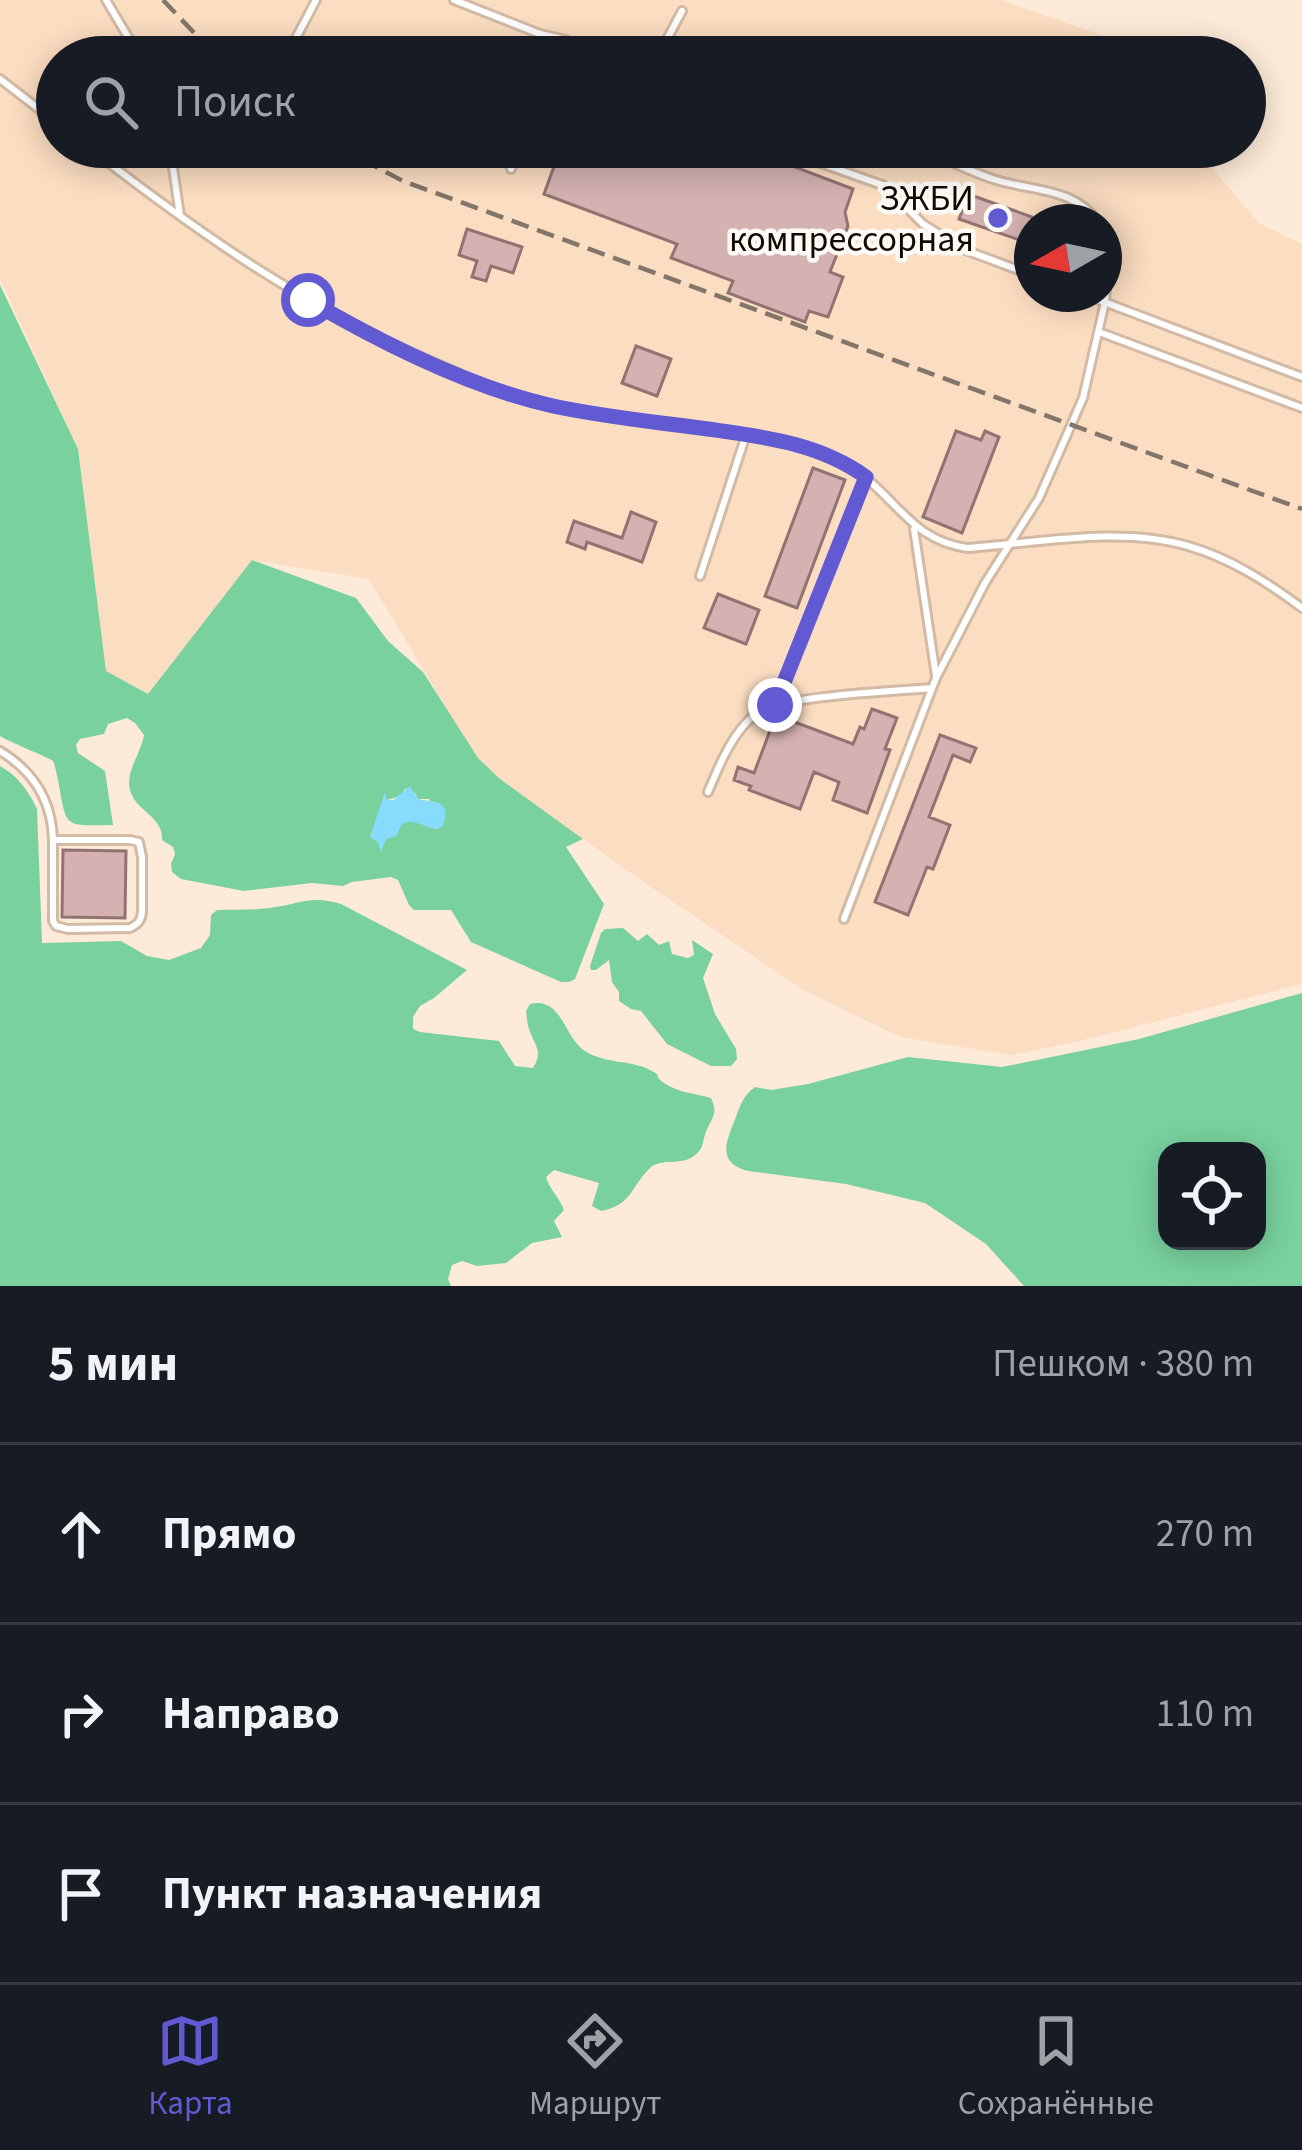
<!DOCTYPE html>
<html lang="ru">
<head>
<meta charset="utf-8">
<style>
	body { margin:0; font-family:"Source Sans 3",sans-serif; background:#20242c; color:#f1f3f6 }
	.controls { position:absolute; right:36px; bottom:36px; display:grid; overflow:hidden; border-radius:24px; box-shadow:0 6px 30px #0003 }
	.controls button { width:108px; height:108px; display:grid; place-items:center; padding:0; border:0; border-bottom:3px solid #363941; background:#171b24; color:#f1f3f6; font:60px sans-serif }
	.compass { position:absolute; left:1014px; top:204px; width:108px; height:108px; border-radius:50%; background:#171b24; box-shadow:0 6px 30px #0003; rotate:261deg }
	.stop { position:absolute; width:36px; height:36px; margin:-27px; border:9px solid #615ad3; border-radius:50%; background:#fff }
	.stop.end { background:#615ad3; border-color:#fff; box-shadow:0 3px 12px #0008 }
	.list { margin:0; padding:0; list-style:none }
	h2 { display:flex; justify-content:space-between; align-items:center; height:156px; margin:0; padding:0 48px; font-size:51px }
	h2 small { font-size:39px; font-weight:400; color:#9ea1a6 }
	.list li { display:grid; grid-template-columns:78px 1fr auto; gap:36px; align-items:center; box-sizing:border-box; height:180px; padding:0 48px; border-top:3px solid #363941 }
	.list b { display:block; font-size:45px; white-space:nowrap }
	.list em { font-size:39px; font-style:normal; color:#9ea1a6 }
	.icon { flex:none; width:66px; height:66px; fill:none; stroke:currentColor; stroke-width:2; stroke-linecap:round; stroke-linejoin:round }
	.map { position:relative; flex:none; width:1302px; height:1286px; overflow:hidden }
	.search { position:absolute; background:#171b24; box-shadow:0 6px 30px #0003; left:36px; right:36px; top:36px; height:132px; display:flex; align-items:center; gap:30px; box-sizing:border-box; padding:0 42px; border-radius:66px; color:#9ea1a6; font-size:45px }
	.sheet { height:696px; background:#171b24 }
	nav { display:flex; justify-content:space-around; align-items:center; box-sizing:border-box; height:168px; border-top:3px solid #363941; background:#171b24; font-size:33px; color:#9ea1a6 }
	nav a { display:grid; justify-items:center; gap:6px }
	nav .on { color:#615ad3 }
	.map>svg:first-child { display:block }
	.built { fill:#fbddc1; fill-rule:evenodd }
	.green { fill:#79d19e; fill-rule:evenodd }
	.water { fill:#87dbfc }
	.building { fill:#d4b2b1; stroke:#927372; stroke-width:3 }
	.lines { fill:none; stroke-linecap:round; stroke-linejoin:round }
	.lane-casing { stroke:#d2baa5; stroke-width:12 }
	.lane { stroke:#fff; stroke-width:6 }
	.rail { stroke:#827569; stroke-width:4.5; stroke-dasharray:18 9; stroke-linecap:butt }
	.route { stroke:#615ad3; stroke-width:15 }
	.poi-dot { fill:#615ad3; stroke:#fefaf5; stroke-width:4.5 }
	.labels { text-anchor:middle; stroke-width:9; stroke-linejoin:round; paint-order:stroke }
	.poi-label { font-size:36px; fill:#110a04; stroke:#fefaf5; text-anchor:end }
</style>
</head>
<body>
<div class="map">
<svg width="1302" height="1286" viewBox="0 0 1302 1286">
	<rect width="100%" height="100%" fill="#fdead8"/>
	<path class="built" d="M0,0H1001L1104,36L1116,57H57V147H1194L1259,223L1302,244V984L1079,1041L1011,1055L900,1037L803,990L625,869L500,779L478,758L463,736L369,579L252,560L148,694L106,671L78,449L0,279ZM1032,222H1104V294H1032Z"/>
	<path class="green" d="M0,285L78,449L106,671L148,694L252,560L356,598L388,641L423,672L478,758L500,779L583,839L566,847L604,904L575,979L569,982H561L471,942L451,910H414L409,905L398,880L391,877L352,882L343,886L312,883L244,891L181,879L172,872L171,864L175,854L173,847L162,840C164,814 130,811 129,783C129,767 141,752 144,735L135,723L127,718L108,724L104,734L80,739L76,745L78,753L105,771L113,825C62,826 67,828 58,780C57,776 55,764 53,761C50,758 9,742 0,736ZM405,789L415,793L418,799H429L443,825L437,829C428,827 415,819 408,821C396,822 385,840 380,849L379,843L370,836L387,800L400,796Z
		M0,766C18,776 28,790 37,809L42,943L121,941L147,956L169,960L201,948L210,935L211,915L217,910C235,909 256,911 275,907C301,903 313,895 341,904L467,970L434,998L420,1006L413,1017V1029L420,1032L499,1041L515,1066L533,1068C544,1051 534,1045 529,1029C527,1023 527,1017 526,1011L530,1004C562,996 564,1038 585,1051C605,1064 632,1060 650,1070C664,1077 652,1074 664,1083C676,1092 697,1094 711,1098C719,1115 711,1118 706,1132C703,1139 704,1144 700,1150C685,1170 662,1155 649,1169C630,1188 632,1205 601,1211L592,1206L599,1183L554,1170L546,1177C550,1190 559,1197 564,1210L554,1221L562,1237L532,1243L506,1263L477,1266L462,1261L452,1265L448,1279L451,1286H0Z
		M623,928L638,941L647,934L659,945L669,941L672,954L688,958L694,955L692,940L713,954L703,978L715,1014L736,1049L737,1059L731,1066H711L667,1044L641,1011L631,1009L619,1001V992L612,982L609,960L596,970H591L590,966L601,933L605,929Z
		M1302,993V1286H1024L986,1244L925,1203L846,1184L748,1171C718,1163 725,1144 734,1122C740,1107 742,1096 755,1087L771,1090L808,1084L908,1057L1002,1067L1139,1039ZM1167,1151H1257V1241H1167Z"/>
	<path class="water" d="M410,786L418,799C436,803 452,799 443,826L436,829C419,826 403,811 397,836L386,839L381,852L379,843L370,837L385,792L387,800H393Z"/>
	<path class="building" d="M561,147H760L758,153L853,189L845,212L848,226L830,272L843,277L828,317L809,311L805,322L728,293L733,281L671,258L677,244L544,194Z
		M968,194L1032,217V233L1028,243L959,219Z
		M467,229L522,247L513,273L491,266L486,281L472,277L477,261L459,255Z
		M636,346L671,359L657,396L622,383Z
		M956,431L981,440L985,431L999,437L962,533L923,517Z
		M813,468L845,480L797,608L765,596Z
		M631,512L656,522L642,562L587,542L585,549L567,542L574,521L622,538Z
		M718,594L759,610L746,644L704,628Z
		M872,709L897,718L885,749L890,750L867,813L833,800L839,782L814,772L800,809L749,790L751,786L734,780L738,767L754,773L776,715L853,744L860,727L864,729Z
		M940,735L976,748L970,762L953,755L929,817L950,825L933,869L927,867L908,915L875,902Z
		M63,850L126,851L125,918L62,917Z"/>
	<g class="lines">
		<g class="lane-casing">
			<path id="lane" d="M106,0L140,57
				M454,0L540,34L566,40L609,57
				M682,11L666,41L708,57
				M296,40L344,57
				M286,57L316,0
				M558,57L566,40
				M0,79L57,123
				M88,147C200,234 305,308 437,364C468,377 498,392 531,401C609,422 703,428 784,441C810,448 839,458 861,474C900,504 914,540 967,548C1037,543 1120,526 1188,546C1230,558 1267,582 1302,608
				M170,147L180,216
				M918,147C944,158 970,172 996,180C1032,191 1075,188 1098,222
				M784,150L885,186L923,224L965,250L1032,275
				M511,169L520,147
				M1083,294L1302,377
				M1099,332L1302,408
				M914,529L936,676
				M700,576L746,435
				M775,705L866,477
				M0,751C33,771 52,801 53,840V921L56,926L68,929L130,928C138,924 141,921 142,912V857L139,842L130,840H53
				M708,792C720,764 732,732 757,713C779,696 898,691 932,688
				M844,919L936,678L985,583L1039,498L1083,398L1105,302L1107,273L1104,240"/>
		</g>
		<use href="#lane" class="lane"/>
		<path class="rail" d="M163,0L217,57
			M338,147L403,181L1302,509"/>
	</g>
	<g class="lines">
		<path class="route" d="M308,300C380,342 472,388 553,406C604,417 657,422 708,429C764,437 819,443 866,477L775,705"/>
	</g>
	<circle class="poi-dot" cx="998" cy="218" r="12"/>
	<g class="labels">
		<g class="poi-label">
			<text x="974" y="210">ЗЖБИ<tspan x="974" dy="41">компрессорная</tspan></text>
		</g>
	</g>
</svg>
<div class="controls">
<button><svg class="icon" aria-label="locate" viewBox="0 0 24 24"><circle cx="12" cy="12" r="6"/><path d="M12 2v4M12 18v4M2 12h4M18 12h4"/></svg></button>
</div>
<svg class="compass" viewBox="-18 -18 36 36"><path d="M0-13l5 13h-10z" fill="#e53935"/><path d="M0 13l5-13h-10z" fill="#9ea1a6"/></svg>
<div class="stop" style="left:308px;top:300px"></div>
<div class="stop end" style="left:775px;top:705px"></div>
<div class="search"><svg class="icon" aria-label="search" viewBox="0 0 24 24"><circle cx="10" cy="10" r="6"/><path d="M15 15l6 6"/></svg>Поиск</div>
</div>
<section class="sheet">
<h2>5 мин<small>Пешком · 380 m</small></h2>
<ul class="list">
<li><svg class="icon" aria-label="ahead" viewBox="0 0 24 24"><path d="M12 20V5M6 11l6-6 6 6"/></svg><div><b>Прямо</b></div><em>270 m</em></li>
<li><svg class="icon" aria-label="right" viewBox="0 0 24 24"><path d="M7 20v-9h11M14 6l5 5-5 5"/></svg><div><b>Направо</b></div><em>110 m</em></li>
<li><svg class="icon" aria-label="arrive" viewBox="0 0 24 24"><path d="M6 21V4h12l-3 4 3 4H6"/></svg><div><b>Пункт назначения</b></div></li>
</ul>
</section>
<nav>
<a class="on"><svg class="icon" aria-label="map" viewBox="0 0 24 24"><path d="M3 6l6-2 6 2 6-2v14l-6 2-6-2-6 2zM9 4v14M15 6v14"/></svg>Карта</a>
<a><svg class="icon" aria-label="directions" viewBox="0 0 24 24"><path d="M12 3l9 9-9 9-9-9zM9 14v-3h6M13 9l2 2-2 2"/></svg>Маршрут</a>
<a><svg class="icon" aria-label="saved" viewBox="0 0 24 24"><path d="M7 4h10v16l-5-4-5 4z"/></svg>Сохранённые</a>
</nav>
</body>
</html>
